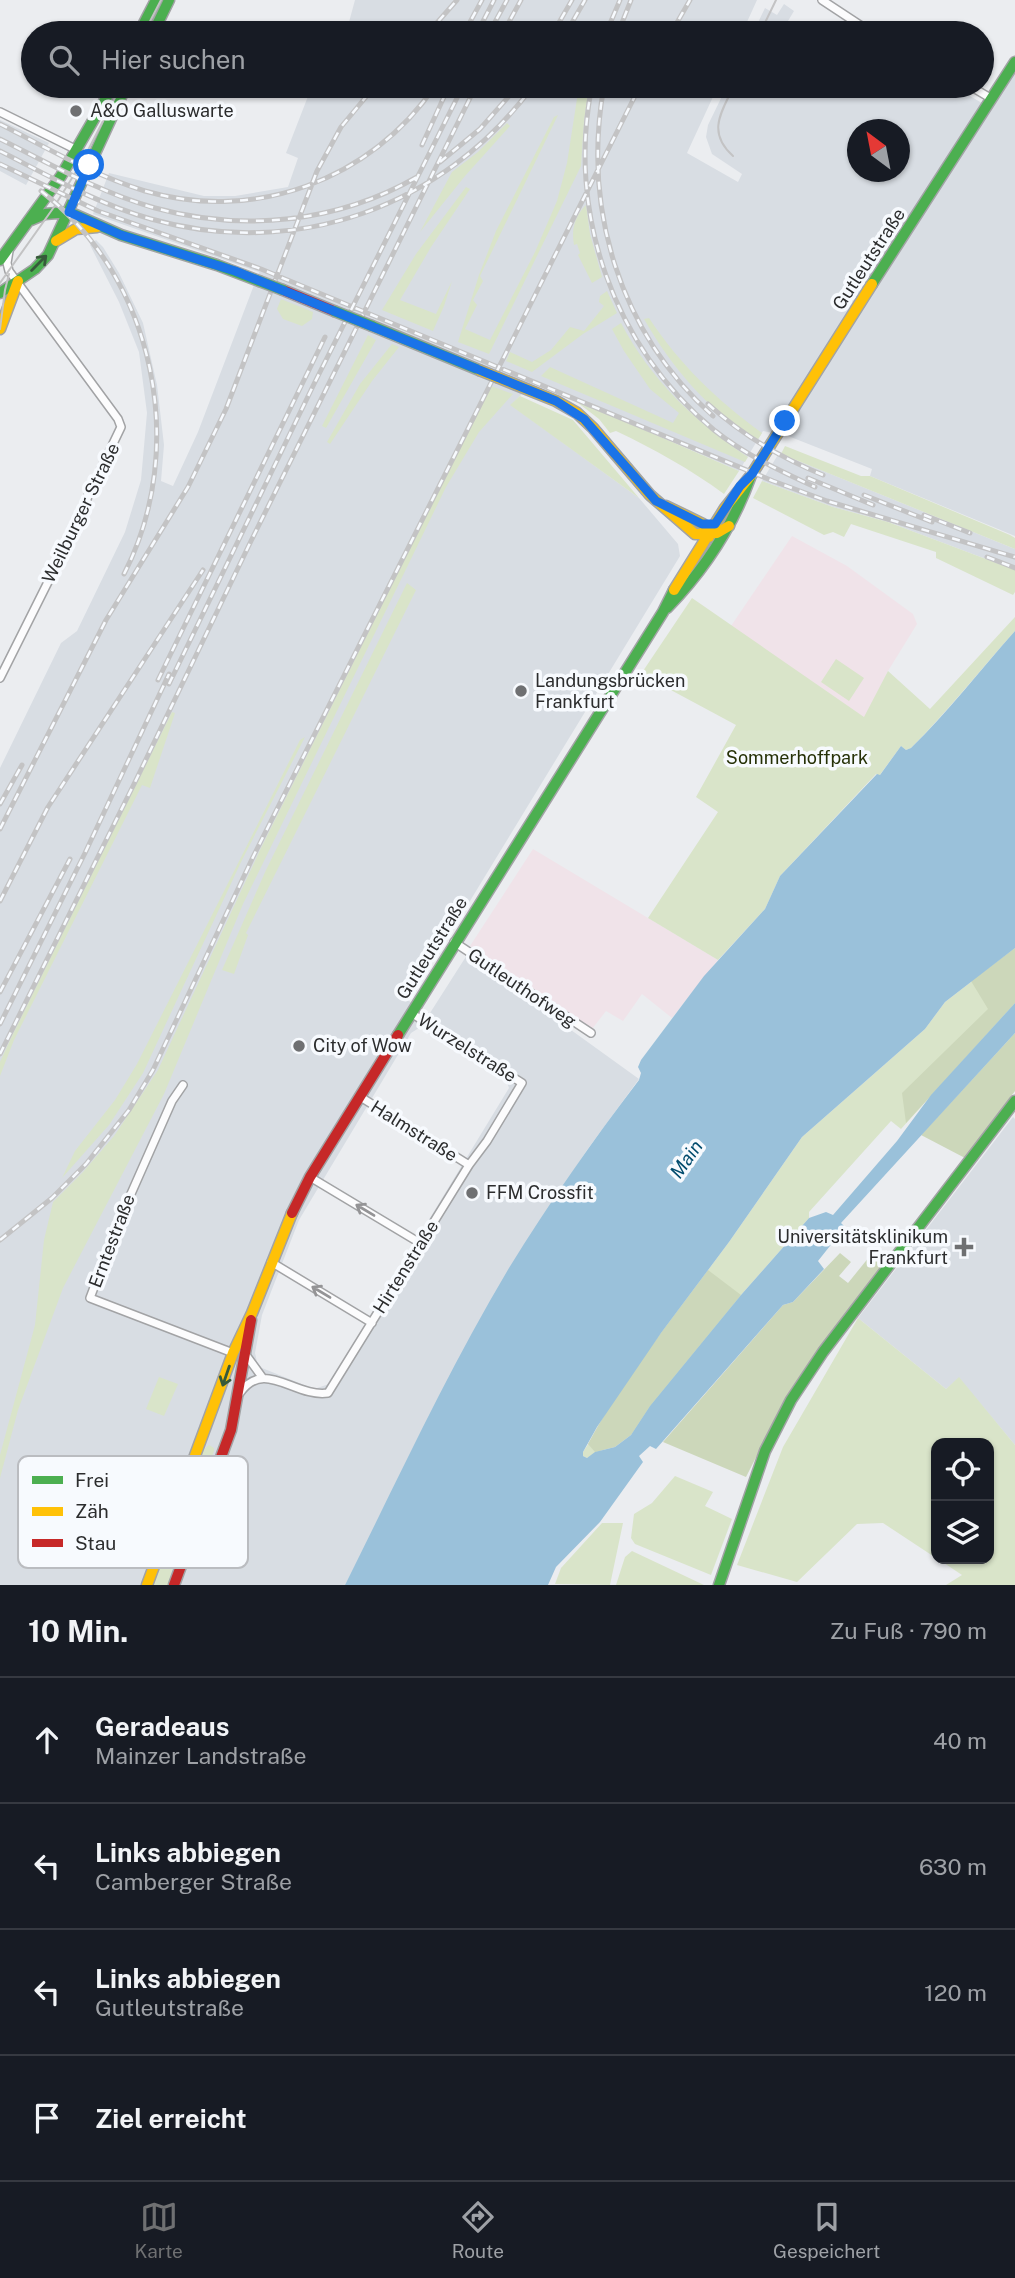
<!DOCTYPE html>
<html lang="de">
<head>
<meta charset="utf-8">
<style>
	body { margin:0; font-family:"Public Sans",sans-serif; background:#20242c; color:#f1f3f6 }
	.controls { position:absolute; right:21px; bottom:21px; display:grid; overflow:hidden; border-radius:14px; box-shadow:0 2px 5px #0004 }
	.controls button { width:63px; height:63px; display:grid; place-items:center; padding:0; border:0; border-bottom:2px solid #363941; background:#171b24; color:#f1f3f6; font:35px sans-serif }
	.compass { position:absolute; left:847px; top:119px; width:63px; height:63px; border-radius:50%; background:#171b24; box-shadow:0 2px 5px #0004; rotate:328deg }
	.stop { position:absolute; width:21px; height:21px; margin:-16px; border:5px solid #1a73e8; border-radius:50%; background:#fff }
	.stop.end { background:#1a73e8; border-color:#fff; box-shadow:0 2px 7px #0008 }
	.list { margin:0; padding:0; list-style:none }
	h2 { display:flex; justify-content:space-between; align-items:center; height:91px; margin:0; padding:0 28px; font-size:30px }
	h2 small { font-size:23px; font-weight:400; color:#9ea1a6 }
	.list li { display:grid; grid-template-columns:46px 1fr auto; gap:21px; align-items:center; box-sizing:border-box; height:126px; padding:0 28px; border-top:2px solid #363941 }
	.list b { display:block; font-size:26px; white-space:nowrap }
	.list p { margin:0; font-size:23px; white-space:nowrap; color:#9ea1a6 }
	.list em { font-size:23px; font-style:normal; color:#9ea1a6 }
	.icon { flex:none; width:38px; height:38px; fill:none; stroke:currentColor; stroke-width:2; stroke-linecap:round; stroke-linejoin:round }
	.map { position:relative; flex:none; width:1015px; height:1585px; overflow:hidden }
	.search { position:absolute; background:#171b24; box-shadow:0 2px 5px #0004; left:21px; right:21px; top:21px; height:77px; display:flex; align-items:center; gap:18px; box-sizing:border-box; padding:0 24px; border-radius:38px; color:#9ea1a6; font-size:26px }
	.sheet { height:595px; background:#171b24 }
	nav { display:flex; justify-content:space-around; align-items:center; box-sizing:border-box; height:98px; border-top:2px solid #363941; background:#171b24; font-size:19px; color:#9ea1a6 }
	nav a { display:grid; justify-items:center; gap:4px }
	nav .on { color:#6f7072 }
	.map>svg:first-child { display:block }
	.built { fill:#d8dde3; fill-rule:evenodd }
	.education { fill:#f0e3e9 }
	.green { fill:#d9e4c9 }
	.forest { fill:#ccd7ba }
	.water { fill:#9ac1da }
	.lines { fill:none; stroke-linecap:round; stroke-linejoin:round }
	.street-casing { stroke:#a2a3a5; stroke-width:10 }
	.fast-casing { stroke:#a2a3a5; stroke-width:13 }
	.slow-casing { stroke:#a2a3a5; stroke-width:13 }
	.jam-casing { stroke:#a2a3a5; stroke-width:13 }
	.street { stroke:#fcfcfd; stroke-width:7 }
	.fast { stroke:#4caf50; stroke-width:10 }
	.slow { stroke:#ffc107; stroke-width:10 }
	.jam { stroke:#c62828; stroke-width:10 }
	.tram { stroke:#c3c3c4; stroke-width:2 }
	.rail-casing { stroke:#c3c3c4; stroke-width:5 }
	.rail { stroke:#f7fafe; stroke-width:2.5; stroke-dasharray:8; stroke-linecap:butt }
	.fast-bridge-casing { stroke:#a2a3a5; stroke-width:13; stroke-linecap:butt }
	.slow-bridge-casing { stroke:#a2a3a5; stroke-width:13; stroke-linecap:butt }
	.fast-bridge { stroke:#4caf50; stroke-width:10 }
	.slow-bridge { stroke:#ffc107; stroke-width:10 }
	.oneway { stroke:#375a3a }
	.oneway2 { stroke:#949496 }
	.route { stroke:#1a73e8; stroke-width:9 }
	.poi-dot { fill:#6f7072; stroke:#f7fafe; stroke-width:2.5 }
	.labels { text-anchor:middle; stroke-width:7; stroke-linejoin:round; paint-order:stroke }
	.poi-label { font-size:18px; fill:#2c2d2e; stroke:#f7fafe; text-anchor:start }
	.street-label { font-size:18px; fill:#2c2d2e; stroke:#f7fafe }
	.park-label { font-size:18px; fill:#263107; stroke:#f7fafe }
	.water-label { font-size:19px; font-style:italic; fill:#014b6d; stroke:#f7fafe }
	.key { fill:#f7fafe; stroke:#babcc0; stroke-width:2 }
	.key-label { font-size:19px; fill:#2c2d2e }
</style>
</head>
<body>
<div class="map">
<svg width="1015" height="1585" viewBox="0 0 1015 1585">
	<rect width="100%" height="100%" fill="#ebedf0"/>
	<path class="built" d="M355,0H757L742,33H346Z
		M784,4L794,11L788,21L809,33H753L765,8L777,15Z
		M1015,62V536L870,476L872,469L788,436L763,431L739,471L534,382L511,405L639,498L678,544L680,556L409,1001L430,1013L467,955L639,1079L587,1150L509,1269L456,1366L345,1585H0V768L61,643L77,631L125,532L141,480L147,413L139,352L119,302L90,245L96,240L103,247L119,273L143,323L157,385L164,445L161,481L173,486L198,432L259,272L93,214L109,173L204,196H235L288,187L298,158L286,153L312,86H718L687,153L738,182L742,174L712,154L706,137L708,125L727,86H953L987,106ZM858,130H900V172H858ZM419,1028L506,1080L509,1088L329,1384L314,1389L262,1368L257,1362L255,1353L262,1315L299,1220L411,1033Z
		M0,120L49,143L26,185L0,171Z
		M779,453L1015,549V570L888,522L833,507L762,481Z
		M1013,1117L1015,1119V1445L959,1378L946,1389L858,1318Z"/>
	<path class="education" d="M792,536L847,566L913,614L917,624L888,671L865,718L731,626Z
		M533,849L718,960L672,1018L642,994L623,1021L606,1011L592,1029L470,946Z"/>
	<path class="green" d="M579,86H589L584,121L581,166L489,354L458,342L479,275L496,231L554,117L558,115L480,276L483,281L473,300L477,305L465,329L490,340L535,252L557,201L567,163Z
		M507,123L510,126L465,176L420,232L452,172L478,152Z
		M466,187L470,189L431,247L400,300L436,314L452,281L444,306L433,331L382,310L416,254Z
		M586,205L590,234L602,277L592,283L578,255L580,253L577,244L574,245C571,229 575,216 586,205Z
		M607,291L617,313L583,334L532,372L506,361L510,352L532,362L551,350L570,327L584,331L604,306L599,302L600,296Z
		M281,299L313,312L312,319L302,326L283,319L277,309Z
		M649,318C680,365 717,400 762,433L757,441C709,411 672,368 644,319Z
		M621,323C651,380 694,421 748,457L745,462L541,376L550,367L673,423L679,413L650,389L624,351L612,329Z
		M368,335L376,340L326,428L322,426Z
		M392,344L399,347L372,381L330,444L327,442L360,384Z
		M491,386L513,394L479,432L446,487L243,904L164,1094L63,1288L18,1410L0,1478V1455L35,1325L44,1240L53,1202L83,1172L114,1136L158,1070L260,850Z
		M520,396L573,420L639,498L510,405Z
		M573,399L739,471L724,494C690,469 654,449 616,431L610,433L599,419Z
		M785,446L861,476H870L1010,535L1015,538V549L791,458L781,454Z
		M762,481L833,507L888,522L1015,570V592L1013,595L936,558V552L851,524L844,537L833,532L824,535L753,498Z
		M407,583L416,590L246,933L248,935L234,974L222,970L266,870Z
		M692,598L864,717L888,671L930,709L1015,617V631C980,670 948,711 911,748L906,750L901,746L879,776L876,774L780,876L765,909L718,960L648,918L718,812L696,797L736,725L641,674Z
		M836,659L864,678L849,701L821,682Z
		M172,712L175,713L150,788L142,785L14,1040L0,1076V1062L11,1038Z
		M305,737L241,862L143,1073L109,1125L62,1178L75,1151L115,1100L137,1064L300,740Z
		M1015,948V1003L901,1129L891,1121L809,1212V1218L741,1295L631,1435L587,1458L583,1456V1452L661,1333L729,1242L802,1137L925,1029L945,1002Z
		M858,1318L946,1389L959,1377L1015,1445V1585H946L962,1575L938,1559H989V1443H936V1558L883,1523L857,1524L797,1582L737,1565L783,1447Z
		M159,1377L178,1384L164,1416L146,1409Z
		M209,1445L214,1448V1451L183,1535L176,1536L173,1529L202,1451Z
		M675,1476L713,1492L705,1506L732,1519L711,1575L635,1544L631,1538L634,1514L652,1503Z
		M602,1523H623L610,1585L555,1584L561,1568Z
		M168,1542L178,1547L168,1585H152Z
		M632,1551L704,1585H616L625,1557Z"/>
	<path class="forest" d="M1015,948V1003L906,1123L902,1093L988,1009L971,981Z
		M1015,1033V1091L965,1158L921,1135Z
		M874,1251L889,1257L788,1394L746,1477L663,1442L783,1305L793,1302L840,1253L851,1262L839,1276L848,1283Z
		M708,1270L741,1295L650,1406L631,1435L615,1447L595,1452L588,1444C621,1382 667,1326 708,1270Z"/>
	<path class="water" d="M1015,631V948L945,1002L925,1029L802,1137L729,1242L661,1333L597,1427L583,1452V1456L587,1458L595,1452L615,1447L631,1435L650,1406L741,1295L809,1218L826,1212L833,1215L897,1141L931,1095L1015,1003V1033L841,1223L845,1227L818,1261L824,1269L793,1302L783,1305L656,1449L650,1446L639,1456L643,1462L600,1522L556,1567L548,1585H345C398,1479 448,1370 509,1268C549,1203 593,1140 639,1080L641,1073L638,1067L641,1060L704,976L765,909L780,876L877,774L880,775L901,746L906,750L911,748C948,712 980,670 1015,631Z"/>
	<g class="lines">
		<g class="street-casing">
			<path id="street" d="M822,0L872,33
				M970,86L992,99
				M0,112L77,150
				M0,678L83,512L88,496L121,427L118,419L9,271L7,263L9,251
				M454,942L591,1033
				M183,1085L172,1101L119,1221L90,1298L233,1353
				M359,1096L469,1165
				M310,1177L420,1243
				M271,1262L372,1323
				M246,1355L262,1377
				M240,1393C264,1358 295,1398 328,1393L469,1165L487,1141L522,1083L411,1013"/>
		</g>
		<g class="fast-casing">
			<path id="fast" d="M139,33L156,0
				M153,33L169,0
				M31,220L45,214L69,212L121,235L217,265L259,281
				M0,260L61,176L113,86
				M872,284L1015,62
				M0,293L35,269L48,255L126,86
				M372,326L479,370
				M667,608C704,570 732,528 750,478
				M398,1035L663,612L674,590
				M719,1585L765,1451L791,1400L823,1352L1015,1101"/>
		</g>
		<g class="slow-casing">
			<path id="slow" d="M56,241L76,229L97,227
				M0,329L18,281
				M499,378L556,401L577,413L593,428L650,495L695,534L717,533L729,526
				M666,506L703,524L709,537
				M674,590L725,508L752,474L872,284
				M147,1585L233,1353L252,1313L292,1213"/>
		</g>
		<g class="jam-casing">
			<path id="jam" d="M283,290L334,311
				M292,1213L310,1177L398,1035
				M174,1585L231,1430L251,1320"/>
		</g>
		<use href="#street" class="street"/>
		<use href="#fast" class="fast"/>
		<use href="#slow" class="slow"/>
		<use href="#jam" class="jam"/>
		<path class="tram" d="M144,33L161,0
			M760,33L776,0
			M733,156C706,132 722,111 734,86
			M0,283L54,207L82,162L121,86
			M0,329L5,290L9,274"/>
		<g class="rail-casing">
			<path id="rail" d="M428,33L457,0
				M464,33L482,0
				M477,33L494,0
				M489,33L507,0
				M503,33L521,0
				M553,33L572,0
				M566,33L585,0
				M606,33L620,0
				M618,33L631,0
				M671,33L690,0
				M592,86C566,212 614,348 714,430C744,454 780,471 815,487
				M604,86C582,208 619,332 713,416
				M0,124C47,148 95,176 145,191C255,223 371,180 435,86
				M0,139C50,164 101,193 155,208C243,232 337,223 417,177
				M422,145L449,86
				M0,151C49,176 98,204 151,219C296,260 444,207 533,86
				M440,162L480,129L518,86
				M0,164L98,211L261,269L773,481L827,501L1015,557
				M41,191C155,278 189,448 124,574
				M708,404C742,435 781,458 823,475
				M808,478L873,505
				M864,495L932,522
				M924,515L970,533
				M987,557L1015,568
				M158,680L325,337
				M169,684L314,384L463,86
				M0,804L22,765
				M0,829L106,620L188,487L226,409L317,171L341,127L375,86
				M0,901L48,807L203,570
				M0,992L70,859
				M0,1024L85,853L169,674
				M0,1054L137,778L251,541L476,86
				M0,1240L52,1198L86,1164L129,1110L153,1070L253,857L640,86"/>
		</g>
		<use href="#rail" class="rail"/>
		<g class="fast-bridge-casing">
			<path id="fast-bridge" d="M259,281L283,290
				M334,311L372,326"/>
		</g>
		<g class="slow-bridge-casing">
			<path id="slow-bridge" d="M479,370L499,378"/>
		</g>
		<use href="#fast-bridge" class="fast-bridge"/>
		<use href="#slow-bridge" class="slow-bridge"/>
	</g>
	<defs><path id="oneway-shaft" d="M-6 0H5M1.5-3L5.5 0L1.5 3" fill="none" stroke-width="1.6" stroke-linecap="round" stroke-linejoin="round" transform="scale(1.75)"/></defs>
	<g class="oneway">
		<use href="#oneway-shaft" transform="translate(39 263) rotate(-45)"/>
		<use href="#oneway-shaft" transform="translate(226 1376) rotate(109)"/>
	</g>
	<g class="oneway2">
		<use href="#oneway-shaft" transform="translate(365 1210) rotate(-149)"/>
		<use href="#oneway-shaft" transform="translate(321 1292) rotate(-149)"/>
	</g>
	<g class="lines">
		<path class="route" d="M89,165L69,212L121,235L235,271L556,401L584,419L656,501L702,524H715L740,486L752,474L785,421"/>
	</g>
	<g class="poi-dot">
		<circle cx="76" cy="111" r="7"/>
		<circle cx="521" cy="691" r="7"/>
		<circle cx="299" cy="1046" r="7"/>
		<circle cx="472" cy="1193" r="7"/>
		<path d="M960.5 1236.5h7v7h7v7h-7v7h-7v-7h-7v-7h7z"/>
	</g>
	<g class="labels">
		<g class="poi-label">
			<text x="90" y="117">A&amp;O Galluswarte</text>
			<text x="535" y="687">Landungsbrücken<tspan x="535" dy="21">Frankfurt</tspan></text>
			<text x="313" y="1052">City of Wow</text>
			<text x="486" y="1199">FFM Crossfit</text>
			<text x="948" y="1243" text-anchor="end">Universitätsklinikum<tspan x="948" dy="21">Frankfurt</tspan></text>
		</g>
		<g class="street-label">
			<text transform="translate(869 259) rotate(-57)" y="6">Gutleutstraße</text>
			<text transform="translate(81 513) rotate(-64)" y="6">Weilburger Straße</text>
			<text transform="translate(432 948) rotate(-58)" y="6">Gutleutstraße</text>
			<text transform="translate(522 988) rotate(34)" y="6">Gutleuthofweg</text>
			<text transform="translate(467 1048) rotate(32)" y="6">Wurzelstraße</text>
			<text transform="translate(414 1131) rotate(32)" y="6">Halmstraße</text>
			<text transform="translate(112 1241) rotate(-69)" y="6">Erntestraße</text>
			<text transform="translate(406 1267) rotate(-58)" y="6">Hirtenstraße</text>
		</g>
		<g class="park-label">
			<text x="797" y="764">Sommerhoffpark</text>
		</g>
		<g class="water-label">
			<text transform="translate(686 1159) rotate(-55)" y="7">Main</text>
		</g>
	</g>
	<rect x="18" y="1456" width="230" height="112" rx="10" class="key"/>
	<rect x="32" y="1476" width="31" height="8" fill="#4caf50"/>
	<rect x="32" y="1507" width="31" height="9" fill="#ffc107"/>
	<rect x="32" y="1539" width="31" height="8" fill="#c62828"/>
	<g class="key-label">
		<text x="75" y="1487">Frei</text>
		<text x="75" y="1518">Zäh</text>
		<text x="75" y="1550">Stau</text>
	</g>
</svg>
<div class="controls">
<button><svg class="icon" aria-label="locate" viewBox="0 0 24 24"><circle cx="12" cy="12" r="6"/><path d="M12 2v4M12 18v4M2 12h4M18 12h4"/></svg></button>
<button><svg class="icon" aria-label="layers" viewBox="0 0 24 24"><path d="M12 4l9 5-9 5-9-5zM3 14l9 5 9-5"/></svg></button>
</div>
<svg class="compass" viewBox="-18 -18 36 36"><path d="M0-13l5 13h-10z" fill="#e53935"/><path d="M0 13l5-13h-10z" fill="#9ea1a6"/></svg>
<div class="stop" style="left:89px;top:165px"></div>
<div class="stop end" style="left:785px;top:421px"></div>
<div class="search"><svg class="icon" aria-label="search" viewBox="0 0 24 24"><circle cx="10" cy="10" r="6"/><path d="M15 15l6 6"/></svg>Hier suchen</div>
</div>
<section class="sheet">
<h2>10 Min.<small>Zu Fuß · 790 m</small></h2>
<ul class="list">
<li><svg class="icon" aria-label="ahead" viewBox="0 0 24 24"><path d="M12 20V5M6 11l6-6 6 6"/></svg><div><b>Geradeaus</b><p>Mainzer Landstraße</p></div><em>40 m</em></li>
<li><svg class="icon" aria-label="left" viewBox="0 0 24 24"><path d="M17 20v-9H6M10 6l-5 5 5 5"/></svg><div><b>Links abbiegen</b><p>Camberger Straße</p></div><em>630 m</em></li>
<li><svg class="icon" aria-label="left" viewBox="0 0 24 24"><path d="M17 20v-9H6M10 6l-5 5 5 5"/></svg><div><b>Links abbiegen</b><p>Gutleutstraße</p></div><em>120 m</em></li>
<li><svg class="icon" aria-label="arrive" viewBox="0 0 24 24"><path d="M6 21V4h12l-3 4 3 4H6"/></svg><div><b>Ziel erreicht</b></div></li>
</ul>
</section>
<nav>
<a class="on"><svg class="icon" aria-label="map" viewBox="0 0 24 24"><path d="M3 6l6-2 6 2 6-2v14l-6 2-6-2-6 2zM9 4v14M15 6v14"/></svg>Karte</a>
<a><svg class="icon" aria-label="directions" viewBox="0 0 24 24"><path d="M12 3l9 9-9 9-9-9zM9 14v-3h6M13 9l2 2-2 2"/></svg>Route</a>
<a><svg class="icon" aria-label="saved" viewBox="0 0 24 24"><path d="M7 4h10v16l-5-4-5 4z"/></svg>Gespeichert</a>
</nav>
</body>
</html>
